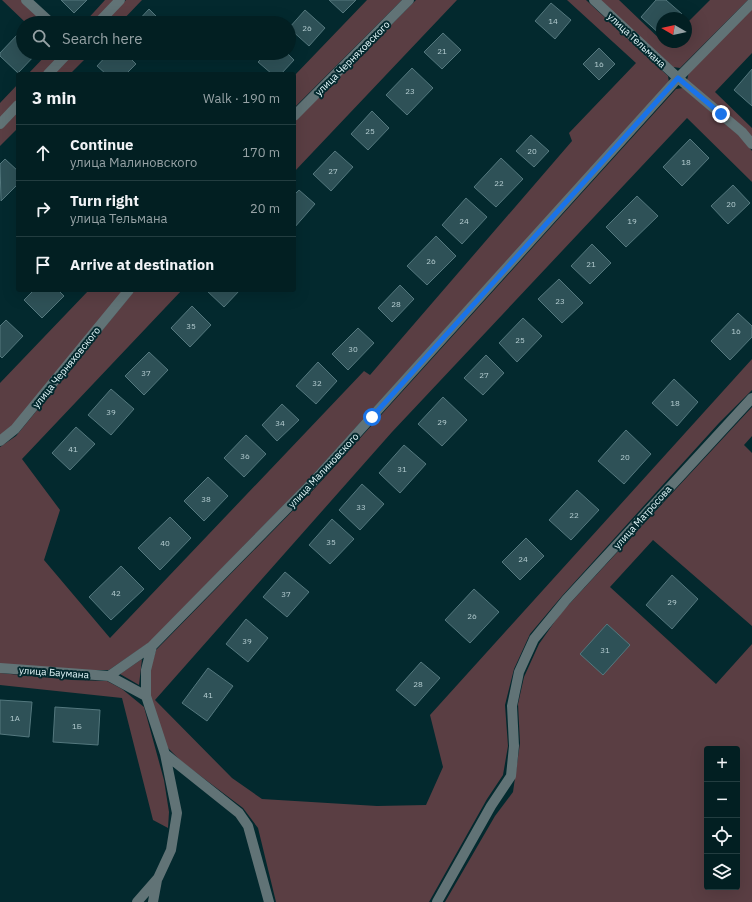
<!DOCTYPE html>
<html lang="en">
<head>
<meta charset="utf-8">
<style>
	body { margin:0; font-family:"IBM Plex Sans",sans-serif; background:#102c2f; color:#f1f3f6 }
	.controls { position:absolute; right:12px; bottom:12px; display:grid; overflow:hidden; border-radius:4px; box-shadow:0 4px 16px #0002 }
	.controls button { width:36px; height:36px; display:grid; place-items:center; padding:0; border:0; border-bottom:1px solid #233d40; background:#021f22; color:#f1f3f6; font:20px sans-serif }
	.compass { position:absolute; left:656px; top:12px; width:36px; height:36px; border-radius:50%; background:#021f22; box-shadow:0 4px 16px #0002; rotate:279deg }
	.stop { position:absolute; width:12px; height:12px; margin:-9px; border:3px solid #1a73e8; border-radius:50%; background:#fff }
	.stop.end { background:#1a73e8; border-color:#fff; box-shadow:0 1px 4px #0008 }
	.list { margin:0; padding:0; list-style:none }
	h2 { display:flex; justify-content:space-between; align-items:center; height:52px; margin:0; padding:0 16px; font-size:17px }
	h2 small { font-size:13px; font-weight:400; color:#96a2a5 }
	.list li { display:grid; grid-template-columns:26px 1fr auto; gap:12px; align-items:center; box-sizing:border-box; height:56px; padding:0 16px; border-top:1px solid #233d40 }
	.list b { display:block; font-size:15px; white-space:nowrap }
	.list p { margin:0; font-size:13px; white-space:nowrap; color:#96a2a5 }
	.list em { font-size:13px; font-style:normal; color:#96a2a5 }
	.icon { flex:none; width:22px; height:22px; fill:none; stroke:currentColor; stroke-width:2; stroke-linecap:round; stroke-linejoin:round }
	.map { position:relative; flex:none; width:752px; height:902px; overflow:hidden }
	.search { position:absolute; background:#021f22; box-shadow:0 4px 16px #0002; left:16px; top:16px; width:280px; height:44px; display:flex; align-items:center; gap:10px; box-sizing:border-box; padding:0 14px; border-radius:22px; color:#96a2a5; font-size:15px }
	.panel { position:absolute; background:#021f22; box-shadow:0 4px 16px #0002; left:16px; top:72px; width:280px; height:220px; border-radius:4px }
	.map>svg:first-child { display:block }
	.green { fill:#5a3e43; fill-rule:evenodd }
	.building { fill:#2e5157; stroke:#54787e }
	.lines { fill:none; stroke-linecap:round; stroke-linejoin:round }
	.minor { stroke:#617376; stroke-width:10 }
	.route { stroke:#1a73e8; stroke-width:5 }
	.labels { text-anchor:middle; stroke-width:4; stroke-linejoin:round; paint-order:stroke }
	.number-label { font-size:8px; fill:#b6ced2 }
	.street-label { font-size:10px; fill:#e4f8fb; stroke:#03292e }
</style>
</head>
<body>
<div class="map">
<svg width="752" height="902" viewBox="0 0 752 902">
	<rect width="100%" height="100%" fill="#03292e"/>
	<path class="green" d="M2,0H21L46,23H26Z
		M105,0H116L93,23H84Z
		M126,0H142L120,23H103Z
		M367,0H402L294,108V76Z
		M416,0H457L294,172V122Z
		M567,0H586L668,76L669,82L309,479L150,642L109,670H78L0,664V447L16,436L135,290H182L22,459L60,510L44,560L110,638L364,371L370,375L572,141L569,133L636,63Z
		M599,0H619L665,44L668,42H686V24L710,0H748L680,68L673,67Z
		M752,8V53L715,92L752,128V140L687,80L689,72Z
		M48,53H65L44,74H28Z
		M74,53H91L70,74H54Z
		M18,84V101L0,119V103Z
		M683,88L740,136L752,151V182L687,118L392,432L155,700L232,778L262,799L377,806L426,805L443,767L430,715L752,359V390L719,423L562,596L530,634L514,669L505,705L508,746L503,775L487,799L429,902H276L258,828L243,808L182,762L167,747L150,696V670L156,650L315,488L676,89Z
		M18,111V128L0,146V129Z
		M89,290H124L12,427L0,436V383Z
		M752,407V436L744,445L752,453V626L653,540L610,587L716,684L752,644V902H445L495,816L513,792L520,743L518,704L524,677L539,644L560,614ZM707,749H737V887H707Z
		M142,659L139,685L120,674Z
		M0,673L72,680L107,681L122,689L144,707L164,780L169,812L168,828L153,820L122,698L0,685Z"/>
	<path class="building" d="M61,0H87L74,13Z
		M329,0H356L343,13Z
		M656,0H666L682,14L678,18H662V36L641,17Z
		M551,3L571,20L555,39L535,21Z
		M149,9L163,23H136Z
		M305,10L325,28L309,46L289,28Z
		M443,33L461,50L442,69L424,52Z
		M18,34L23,39V53H37L18,73L0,56V53Z
		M599,48L615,64L599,80L583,64Z
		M109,53H125L136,64L126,74H106L97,66Z
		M267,53H287L294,60L281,74H272L258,62Z
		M412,68L433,88L407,115L386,95Z
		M752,69V106L734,90Z
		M372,111L389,128L368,150L351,134Z
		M531,135L549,151L534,167L516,151Z
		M690,139L709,158L682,186L663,167Z
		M335,151L353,167L331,191L313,174Z
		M501,158L523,179L496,207L474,187Z
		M5,159L18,171V184L1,201L0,164Z
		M733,185L750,203L728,224L711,206Z
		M299,190L315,204L294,228V195Z
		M637,196L658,216L626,247L606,227Z
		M466,198L487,217L462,244L442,225Z
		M436,236L456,256L427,285L407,266Z
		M592,244L611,263L590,284L571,266Z
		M559,279L583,303L562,323L538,299Z
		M400,285L414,299L392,322L378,308Z
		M34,290H58L64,296L42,318L24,300Z
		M206,290H240L224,307Z
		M192,306L211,325L190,347L171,328Z
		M738,313L752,326V337L730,360L711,341Z
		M523,318L542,336L517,362L499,343Z
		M6,320L23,336L2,358L0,356V326Z
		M358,328L374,343L348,370L332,354Z
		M149,352L168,370L144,395L125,376Z
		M486,355L504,373L483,395L464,378Z
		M318,362L337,381L316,404L296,386Z
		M674,379L698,402L677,426L652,403Z
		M111,389L134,409L111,435L88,415Z
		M443,397L467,420L442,446L418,424Z
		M282,404L299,420L277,441L262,425Z
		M76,427L95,444L70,470L52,453Z
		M626,430L651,454L624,484L598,461Z
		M246,435L266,454L244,477L224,458Z
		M404,445L426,464L400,493L379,473Z
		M208,477L228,496L204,521L184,501Z
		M362,484L384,504L360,530L339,510Z
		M577,490L599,510L571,540L549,520Z
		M170,517L191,538L160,570L138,548Z
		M332,519L354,539L330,564L309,545Z
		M526,538L544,556L520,580L502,562Z
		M121,566L144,589L111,620L89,597Z
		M285,572L309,592L287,617L263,597Z
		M672,575L698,599L672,629L646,605Z
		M474,589L499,612L470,643L445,620Z
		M246,619L268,638L248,662L226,644Z
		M607,624L630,645L603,675L580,654Z
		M421,662L440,678L415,706L396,690Z
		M208,668L233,686L207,721L182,703Z
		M0,700L32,702L29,737L0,734Z
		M55,707L100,710L98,745L53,742Z"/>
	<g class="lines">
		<path class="minor" d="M26,0L51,23
			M594,0L678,78L742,132L752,144
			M98,23L120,0
			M48,74L68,53
			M294,116L409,0
			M0,124L18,105
			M0,441L15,429L129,290
			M0,668L109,676L146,696L165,754L239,813L248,826L269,902
			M109,676L152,646L312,483L678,78L752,3
			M146,696V670L152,646
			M137,902L158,878L171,850L177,813L165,754
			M153,902L157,880
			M437,902L491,806L511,776L514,746L512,706L519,672L534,639L566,600L752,398"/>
	</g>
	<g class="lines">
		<path class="route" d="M372,417L678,78L721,114"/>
	</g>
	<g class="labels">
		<g class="number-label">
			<text x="553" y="24">14</text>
			<text x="307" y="31">26</text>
			<text x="442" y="54">21</text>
			<text x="599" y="67">16</text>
			<text x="410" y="94">23</text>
			<text x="370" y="134">25</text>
			<text x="532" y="154">20</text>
			<text x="686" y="165">18</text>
			<text x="333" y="174">27</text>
			<text x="499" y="186">22</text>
			<text x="731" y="207">20</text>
			<text x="464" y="224">24</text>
			<text x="632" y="224">19</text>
			<text x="431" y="264">26</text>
			<text x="591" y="267">21</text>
			<text x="560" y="304">23</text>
			<text x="396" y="307">28</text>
			<text x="191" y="329">35</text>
			<text x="736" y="334">16</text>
			<text x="520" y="343">25</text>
			<text x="353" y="352">30</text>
			<text x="146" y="376">37</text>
			<text x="484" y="378">27</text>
			<text x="317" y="386">32</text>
			<text x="675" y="406">18</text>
			<text x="111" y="415">39</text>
			<text x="442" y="425">29</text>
			<text x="280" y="426">34</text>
			<text x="73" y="452">41</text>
			<text x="245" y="459">36</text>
			<text x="625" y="460">20</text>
			<text x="402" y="472">31</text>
			<text x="206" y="502">38</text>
			<text x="361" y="510">33</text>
			<text x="574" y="518">22</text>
			<text x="331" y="545">35</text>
			<text x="165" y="546">40</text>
			<text x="523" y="562">24</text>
			<text x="116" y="596">42</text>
			<text x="286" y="597">37</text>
			<text x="672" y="605">29</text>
			<text x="472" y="619">26</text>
			<text x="247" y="644">39</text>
			<text x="605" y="653">31</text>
			<text x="418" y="687">28</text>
			<text x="208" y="698">41</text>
			<text x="15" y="721">1А</text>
			<text x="77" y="729">1Б</text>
		</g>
		<g class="street-label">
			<text transform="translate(637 40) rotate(43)" y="4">улица Тельмана</text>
			<text transform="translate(352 58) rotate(-45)" y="4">улица Черняховского</text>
			<text transform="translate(66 367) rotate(-51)" y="4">улица Черняховского</text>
			<text transform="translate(323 470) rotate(-47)" y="4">улица Малиновского</text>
			<text transform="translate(642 517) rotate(-48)" y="4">улица Матросова</text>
			<text transform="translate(54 672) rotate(4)" y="4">улица Баумана</text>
		</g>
	</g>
</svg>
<div class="controls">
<button>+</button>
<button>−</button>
<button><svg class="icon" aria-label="locate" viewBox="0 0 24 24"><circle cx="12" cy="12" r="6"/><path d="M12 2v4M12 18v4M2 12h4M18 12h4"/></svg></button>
<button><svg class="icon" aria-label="layers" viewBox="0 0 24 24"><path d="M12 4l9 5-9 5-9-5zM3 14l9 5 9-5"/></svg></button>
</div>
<svg class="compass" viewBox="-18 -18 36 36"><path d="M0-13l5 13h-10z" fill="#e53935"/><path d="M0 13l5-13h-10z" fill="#96a2a5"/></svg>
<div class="stop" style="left:372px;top:417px"></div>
<div class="stop end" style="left:721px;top:114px"></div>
<div class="search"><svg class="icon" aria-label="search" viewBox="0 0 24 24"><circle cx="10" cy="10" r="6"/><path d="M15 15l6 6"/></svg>Search here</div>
<section class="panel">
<h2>3 min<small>Walk · 190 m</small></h2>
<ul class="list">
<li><svg class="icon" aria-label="ahead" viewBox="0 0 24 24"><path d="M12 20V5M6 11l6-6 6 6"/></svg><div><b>Continue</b><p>улица Малиновского</p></div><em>170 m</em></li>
<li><svg class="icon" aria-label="right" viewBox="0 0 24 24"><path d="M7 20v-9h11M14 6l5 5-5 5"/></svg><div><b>Turn right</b><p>улица Тельмана</p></div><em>20 m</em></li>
<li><svg class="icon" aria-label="arrive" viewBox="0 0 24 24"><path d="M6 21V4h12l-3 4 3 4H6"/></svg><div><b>Arrive at destination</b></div></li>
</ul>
</section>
</div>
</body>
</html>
